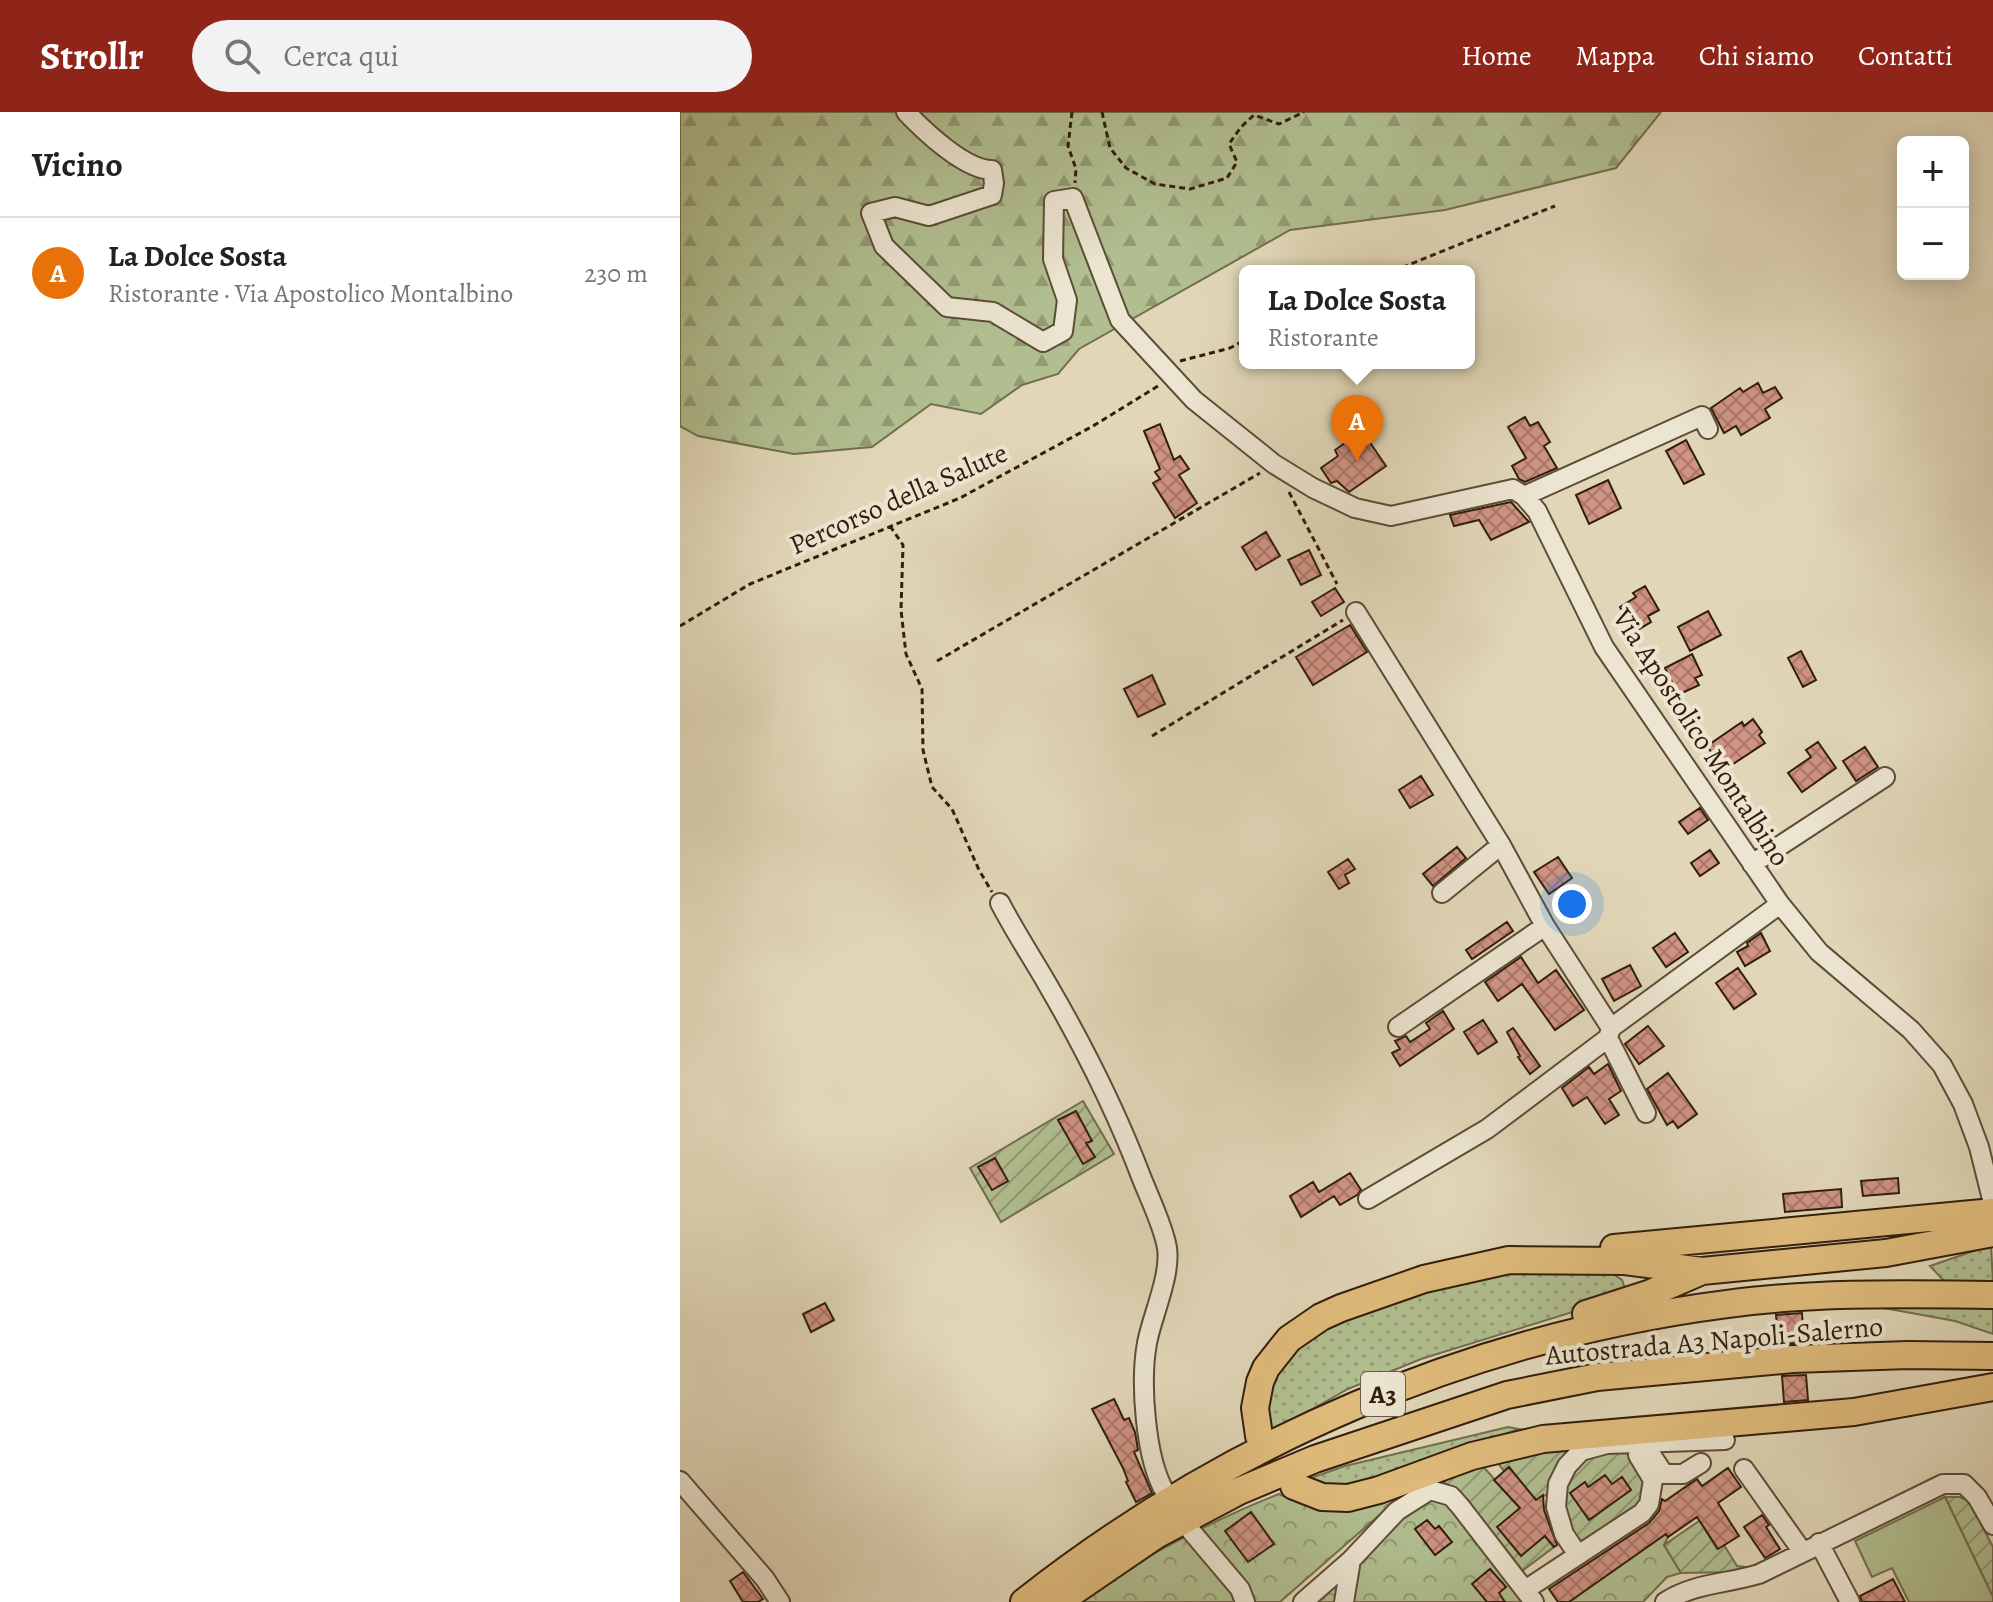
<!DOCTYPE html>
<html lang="it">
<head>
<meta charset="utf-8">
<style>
	body { margin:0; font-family:Alegreya,serif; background:#f2f2f2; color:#222 }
	.controls { position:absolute; right:24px; top:24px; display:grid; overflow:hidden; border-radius:12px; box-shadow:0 4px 20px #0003 }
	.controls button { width:72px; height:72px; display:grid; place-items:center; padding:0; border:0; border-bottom:2px solid #e0e0e0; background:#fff; color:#222; font:40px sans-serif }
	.you { position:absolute; left:892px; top:792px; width:28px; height:28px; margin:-20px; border:6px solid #fff; border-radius:50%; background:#1a73e8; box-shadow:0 0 0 12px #1a73e833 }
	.badge { display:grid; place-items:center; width:52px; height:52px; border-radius:50%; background:#8f2418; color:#fff; font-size:26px; font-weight:700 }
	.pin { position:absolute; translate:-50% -66px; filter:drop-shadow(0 2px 4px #0008) }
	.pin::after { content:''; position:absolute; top:42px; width:28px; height:24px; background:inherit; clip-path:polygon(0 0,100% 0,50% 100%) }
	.popup { position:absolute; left:559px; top:153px; width:236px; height:104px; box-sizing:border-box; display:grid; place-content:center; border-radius:12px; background:#fff; filter:drop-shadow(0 2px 6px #0005); font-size:26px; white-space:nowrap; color:#767676 }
	.popup b { font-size:30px; color:#222 }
	.popup::after { content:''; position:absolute; left:50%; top:100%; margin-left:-16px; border:16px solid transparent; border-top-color:#fff }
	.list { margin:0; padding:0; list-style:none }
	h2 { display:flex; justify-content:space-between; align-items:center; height:104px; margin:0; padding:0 32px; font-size:34px }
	h2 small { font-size:26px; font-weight:400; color:#767676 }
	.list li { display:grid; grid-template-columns:52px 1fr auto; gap:24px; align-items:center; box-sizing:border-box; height:112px; padding:0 32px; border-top:2px solid #e0e0e0 }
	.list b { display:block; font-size:30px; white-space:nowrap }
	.list p { margin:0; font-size:26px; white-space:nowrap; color:#767676 }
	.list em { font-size:26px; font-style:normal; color:#767676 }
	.icon { flex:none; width:44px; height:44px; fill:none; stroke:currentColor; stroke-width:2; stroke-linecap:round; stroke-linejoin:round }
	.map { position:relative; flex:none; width:1313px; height:1490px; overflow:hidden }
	header { display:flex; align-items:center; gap:48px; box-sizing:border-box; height:112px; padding:0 40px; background:#8f2418; color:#fff }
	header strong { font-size:38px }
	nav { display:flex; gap:44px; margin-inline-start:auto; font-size:28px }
	.search { width:560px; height:72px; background:#f2f2f2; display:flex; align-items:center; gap:20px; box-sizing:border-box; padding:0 28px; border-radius:44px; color:#767676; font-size:30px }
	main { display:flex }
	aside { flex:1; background:#fff }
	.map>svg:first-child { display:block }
	.grass { fill:url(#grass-dots); stroke:#726e4e; stroke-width:2 }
	.forest { fill:url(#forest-firs); stroke:#726e4e; stroke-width:2 }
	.park { fill:url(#park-crowns); stroke:#726e4e; stroke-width:2 }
	.garden { fill:url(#garden-furrows); stroke:#726e4e; stroke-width:2 }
	.pitch { fill:#b1bf90; stroke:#726e4e; stroke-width:2 }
	.building { fill:url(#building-cross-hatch); stroke:#321d0c; stroke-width:2 }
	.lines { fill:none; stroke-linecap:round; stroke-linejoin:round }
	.minor-casing { stroke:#5e4c37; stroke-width:22 }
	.highway-casing { stroke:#321d0c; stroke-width:30 }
	.path { stroke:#321d0c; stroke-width:3; stroke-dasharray:6 4; stroke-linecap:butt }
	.minor { stroke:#ece5d1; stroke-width:18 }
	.highway { stroke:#e0bc7c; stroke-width:26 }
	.labels { text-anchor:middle; stroke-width:8; stroke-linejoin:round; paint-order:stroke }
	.shield { fill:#ece5d1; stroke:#6a5947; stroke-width:2 }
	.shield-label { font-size:26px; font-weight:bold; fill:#321d0c }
	.street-label { font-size:28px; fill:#321d0c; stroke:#ece5d1 }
</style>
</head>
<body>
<header>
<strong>Strollr</strong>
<div class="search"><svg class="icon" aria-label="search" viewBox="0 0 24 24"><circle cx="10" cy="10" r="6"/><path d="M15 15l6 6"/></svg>Cerca qui</div>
<nav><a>Home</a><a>Mappa</a><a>Chi siamo</a><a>Contatti</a></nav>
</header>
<main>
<aside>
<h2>Vicino<small></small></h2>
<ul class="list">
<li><span class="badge" style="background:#e8710a">A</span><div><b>La Dolce Sosta</b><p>Ristorante · Via Apostolico Montalbino</p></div><em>230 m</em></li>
</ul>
</aside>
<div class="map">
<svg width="1313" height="1490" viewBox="0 0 1313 1490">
	<defs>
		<pattern id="grass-dots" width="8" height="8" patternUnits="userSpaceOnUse" patternTransform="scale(2)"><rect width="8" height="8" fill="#b1bf90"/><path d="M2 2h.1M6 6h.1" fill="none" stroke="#919b74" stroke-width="1.8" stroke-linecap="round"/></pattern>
		<pattern id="forest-firs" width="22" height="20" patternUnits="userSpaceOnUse" patternTransform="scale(2)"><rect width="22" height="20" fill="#b1bf90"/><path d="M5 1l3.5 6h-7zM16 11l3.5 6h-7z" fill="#919b74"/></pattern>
		<pattern id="park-crowns" width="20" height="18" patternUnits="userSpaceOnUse" patternTransform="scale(2)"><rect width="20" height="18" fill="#b1bf90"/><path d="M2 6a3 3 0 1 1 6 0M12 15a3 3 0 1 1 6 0" fill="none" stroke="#919b74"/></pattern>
		<pattern id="garden-furrows" width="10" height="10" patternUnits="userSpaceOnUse" patternTransform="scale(2)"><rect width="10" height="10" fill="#b1bf90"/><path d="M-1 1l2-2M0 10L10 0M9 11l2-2" fill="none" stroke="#919b74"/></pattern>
		<pattern id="building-cross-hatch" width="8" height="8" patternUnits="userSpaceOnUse" patternTransform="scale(2)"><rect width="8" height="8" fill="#d09383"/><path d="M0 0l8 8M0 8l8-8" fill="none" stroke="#a9776a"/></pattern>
	</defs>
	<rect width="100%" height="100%" fill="#e1d7b8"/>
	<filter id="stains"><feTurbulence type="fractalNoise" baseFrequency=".0025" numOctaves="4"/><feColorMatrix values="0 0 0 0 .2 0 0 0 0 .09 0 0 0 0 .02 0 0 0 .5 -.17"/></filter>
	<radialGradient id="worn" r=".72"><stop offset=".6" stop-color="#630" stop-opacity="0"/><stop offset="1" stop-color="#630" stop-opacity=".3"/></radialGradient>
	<path class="grass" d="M1311,1133L1313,1171L1265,1170L1250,1154Z
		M823,1161L933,1162L942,1168L945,1177L928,1189L741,1247L668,1277L594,1319H587C587,1300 585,1282 593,1265C622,1202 761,1175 823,1161Z
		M1313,1192V1222L1275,1209L1193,1194Z
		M828,1315L839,1317L698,1368L654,1375L628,1367L665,1354Z"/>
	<path class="forest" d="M0,0H981L936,56L765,98L610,118L399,237L378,262L342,273L301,302L251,292L192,335L114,342L18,324L0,314Z"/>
	<path class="park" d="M599,1382C652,1405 667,1403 721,1384L600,1490H392C457,1449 528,1410 599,1382Z
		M751,1387L766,1392L774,1399L844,1490H635L722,1405Z
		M979,1412L988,1425L984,1433L1001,1461L987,1465L963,1490H889Z"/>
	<path class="garden" d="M403,989L434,1042L321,1110L290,1056Z
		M897,1331L874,1378L852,1391L829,1355L824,1359L814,1346Z
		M947,1335L964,1357L966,1390L899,1439L887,1420L882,1373L901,1343Z
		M801,1352L874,1435L842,1459L776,1379L759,1366Z
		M1265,1385H1280L1289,1389L1313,1435V1485Z
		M1022,1407L1026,1419L1037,1437L1044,1433L1057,1454L1075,1456L1052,1460L1001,1461L984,1433Z"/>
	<path class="pitch" d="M1265,1385L1313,1485V1490H1229L1212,1456L1192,1465L1175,1429Z"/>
	<path class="building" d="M1078,271L1083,281L1095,275L1102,286L1085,297L1090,306L1061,323L1056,314L1044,321L1031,296L1060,276L1063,280Z
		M845,305L850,314L858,310L870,330L864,334L877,356L845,370L839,367L832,354L846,346L828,315Z
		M480,312L494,348L500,344L509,357L499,363L517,391L495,406L473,371L480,367L475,360L480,357L464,319Z
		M682,319L706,354L669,380L657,369L651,371L641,356L658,344L655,338Z
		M1006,328L1024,362L1004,372L986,339Z
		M928,368L941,396L909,412L896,383Z
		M831,390L849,410L811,428L799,408L774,414L770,403Z
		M586,420L600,444L576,458L562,435Z
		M629,438L641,463L621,473L608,448Z
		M965,474L979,498L968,504L971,510L954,520L940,495L956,485L953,481Z
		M655,476L664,490L641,504L632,490Z
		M1028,499L1041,523L1010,539L998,515Z
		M670,513L687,540L633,573L616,545Z
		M1121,539L1136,568L1123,575L1108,546Z
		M1012,542L1022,563L1015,566L1019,573L998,583L985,556Z
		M472,563L485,592L458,605L444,577Z
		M1073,607L1082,620L1079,623L1085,631L1044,658L1027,634L1062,610L1064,614Z
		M1138,630L1156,656L1122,680L1108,661L1131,645L1126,638Z
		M1185,635L1198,655L1176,669L1163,649Z
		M741,664L753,683L730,696L719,678Z
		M1020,696L1028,708L1008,722L999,710Z
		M777,735L786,746L753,774L743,762Z
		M1030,738L1039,751L1020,764L1011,751Z
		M878,745L892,766L869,782L854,760Z
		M668,747L675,757L665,763L669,771L659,777L648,760Z
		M827,810L833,819L792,847L786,838Z
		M995,821L1008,840L986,855L973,836Z
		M1081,821L1090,839L1065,854L1057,840L1068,834L1067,831Z
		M841,845L858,871L876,858L904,898L875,918L842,872L818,889L805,870Z
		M950,853L961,874L934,889L922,867Z
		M1058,856L1076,882L1054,897L1036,871Z
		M763,899L774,917L720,954L712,941L720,937L715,929L726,924L730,930L750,917L746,911Z
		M803,908L817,930L798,942L784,920Z
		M968,914L984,934L959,952L945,932Z
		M833,916L860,954L850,962L838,945L840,944L827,920Z
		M928,952L941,979L929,987L939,1003L925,1012L907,985L893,994L882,976L909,955L914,962Z
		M988,961L1017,1002L998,1016L993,1009L987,1013L967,977Z
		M396,999L412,1029L406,1031L415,1045L403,1052L378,1008Z
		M315,1046L328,1069L312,1078L298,1055Z
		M670,1061L681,1078L677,1083L660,1093L654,1084L621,1105L610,1084L633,1070L639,1080Z
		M1218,1066L1219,1081L1183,1084L1181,1069Z
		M1161,1077L1162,1095L1105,1100L1103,1082Z
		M145,1191L154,1208L131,1220L123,1202Z
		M1122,1201L1124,1231L1098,1232L1096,1203Z
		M1126,1263L1128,1288L1104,1290L1102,1264Z
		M434,1287L444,1308L449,1306L455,1320L458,1338L454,1340L472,1381L456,1390L446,1370L448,1369L443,1356L412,1297Z
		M829,1355L856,1388L863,1383L864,1398L877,1433L874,1435L865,1424L841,1444L817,1415L840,1396L814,1368Z
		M1048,1356L1061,1375L1038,1391L1059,1424L1038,1437L1017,1405L988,1425L986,1422L889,1490H878L869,1477L969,1411L979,1399L982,1387L985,1389L1017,1367L1022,1374Z
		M925,1363L932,1372L942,1365L951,1378L909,1408L890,1381L905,1370L908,1375Z
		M571,1400L594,1432L568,1450L545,1419Z
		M1082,1403L1089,1413L1086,1415L1100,1437L1085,1446L1064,1415Z
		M747,1408L755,1417L759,1414L772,1430L755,1443L735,1417Z
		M810,1457L826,1475L819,1481L825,1490H807L792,1472Z
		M63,1460L83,1487L78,1490H63L50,1469Z
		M1213,1467L1225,1490H1182L1180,1484Z"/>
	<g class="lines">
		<g class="minor-casing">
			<path id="minor" d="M226,0C244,19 285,58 312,58L314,71L312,83L249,104L215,95L191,101L204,134L267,195L313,200L363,230L383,219L387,188L373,147L374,89L393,86L440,208L514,288L594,352L633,376L675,396L711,404L833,377L844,384L857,399L924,535L1100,792L1139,840L1231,918L1262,953L1283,992L1299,1035L1313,1091
				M844,384L1022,304L1028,317
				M676,500L821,733L865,814L931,916
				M1072,752L1205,665
				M762,781L821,733
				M320,791C335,820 353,847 369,875C405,937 437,1001 462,1067C470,1087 484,1116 487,1136C491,1164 472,1204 467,1231C460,1270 465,1346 485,1380
				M718,915L865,814
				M928,926L966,1001
				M688,1087L807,1017L928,926L931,916L1100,792
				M970,1341L984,1362H1003L1021,1351
				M1064,1357L1122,1439
				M0,1369L85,1467L100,1490
				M511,1419L560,1477L565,1490
				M1139,1431L1170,1490
				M898,1443L884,1422L876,1395L878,1372L887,1354L901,1339L927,1332L1045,1328
				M845,1478L962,1401L969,1392L973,1368L958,1343
				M623,1490L671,1448L717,1399L750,1378L771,1384L780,1394L854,1490
				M664,1490L671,1448
				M985,1490C1014,1471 1046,1472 1079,1462L1263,1372H1284L1297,1385L1313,1413"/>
		</g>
		<g class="highway-casing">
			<path id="highway" d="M934,1136L1313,1100
				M906,1202L971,1181L1022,1159
				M579,1324L575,1296L580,1270L586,1256L609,1227L641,1205L661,1196L744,1167L829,1148L945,1149L1022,1159L1206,1141L1313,1121
				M614,1374L642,1385L668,1386L699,1378L792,1344L863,1327L1174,1300L1313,1275
				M344,1490C547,1330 791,1225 1047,1192C1135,1180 1225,1182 1313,1183
				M378,1490L476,1423L559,1379L635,1347L827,1283L917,1265L1113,1247L1228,1243L1313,1244"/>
		</g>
		<path class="path" d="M392,0L388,34L396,57L395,71
			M422,0L430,36L446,56L475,72L510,77L547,66L557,50L549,32L561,15L574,3L599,12L624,0
			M713,159L875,94
			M500,249L550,236L565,228
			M609,380L657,472
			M210,414L223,433L221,498L226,542L242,577L243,638L252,675L272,697L299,758L312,780
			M0,514L70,472L280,386L413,314L478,274
			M257,549L580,361
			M472,624L663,508"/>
		<use href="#minor" class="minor"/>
		<use href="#highway" class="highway"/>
	</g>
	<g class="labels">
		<rect class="shield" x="681" y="1260" width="44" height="44" rx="6"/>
		<g class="shield-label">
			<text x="703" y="1291">A3</text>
		</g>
		<g class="street-label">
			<text transform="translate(218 386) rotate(-24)" y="10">Percorso della Salute</text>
			<text transform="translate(1022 625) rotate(57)" y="10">Via Apostolico Montalbino</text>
			<text transform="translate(1034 1228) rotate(-5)" y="10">Autostrada A3 Napoli-Salerno</text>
		</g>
	</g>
	<rect width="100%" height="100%" filter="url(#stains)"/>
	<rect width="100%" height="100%" fill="url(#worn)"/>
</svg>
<div class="controls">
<button>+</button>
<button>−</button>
</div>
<div class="you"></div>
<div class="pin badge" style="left:677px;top:349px;background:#e8710a">A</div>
<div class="popup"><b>La Dolce Sosta</b>Ristorante</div>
</div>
</main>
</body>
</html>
